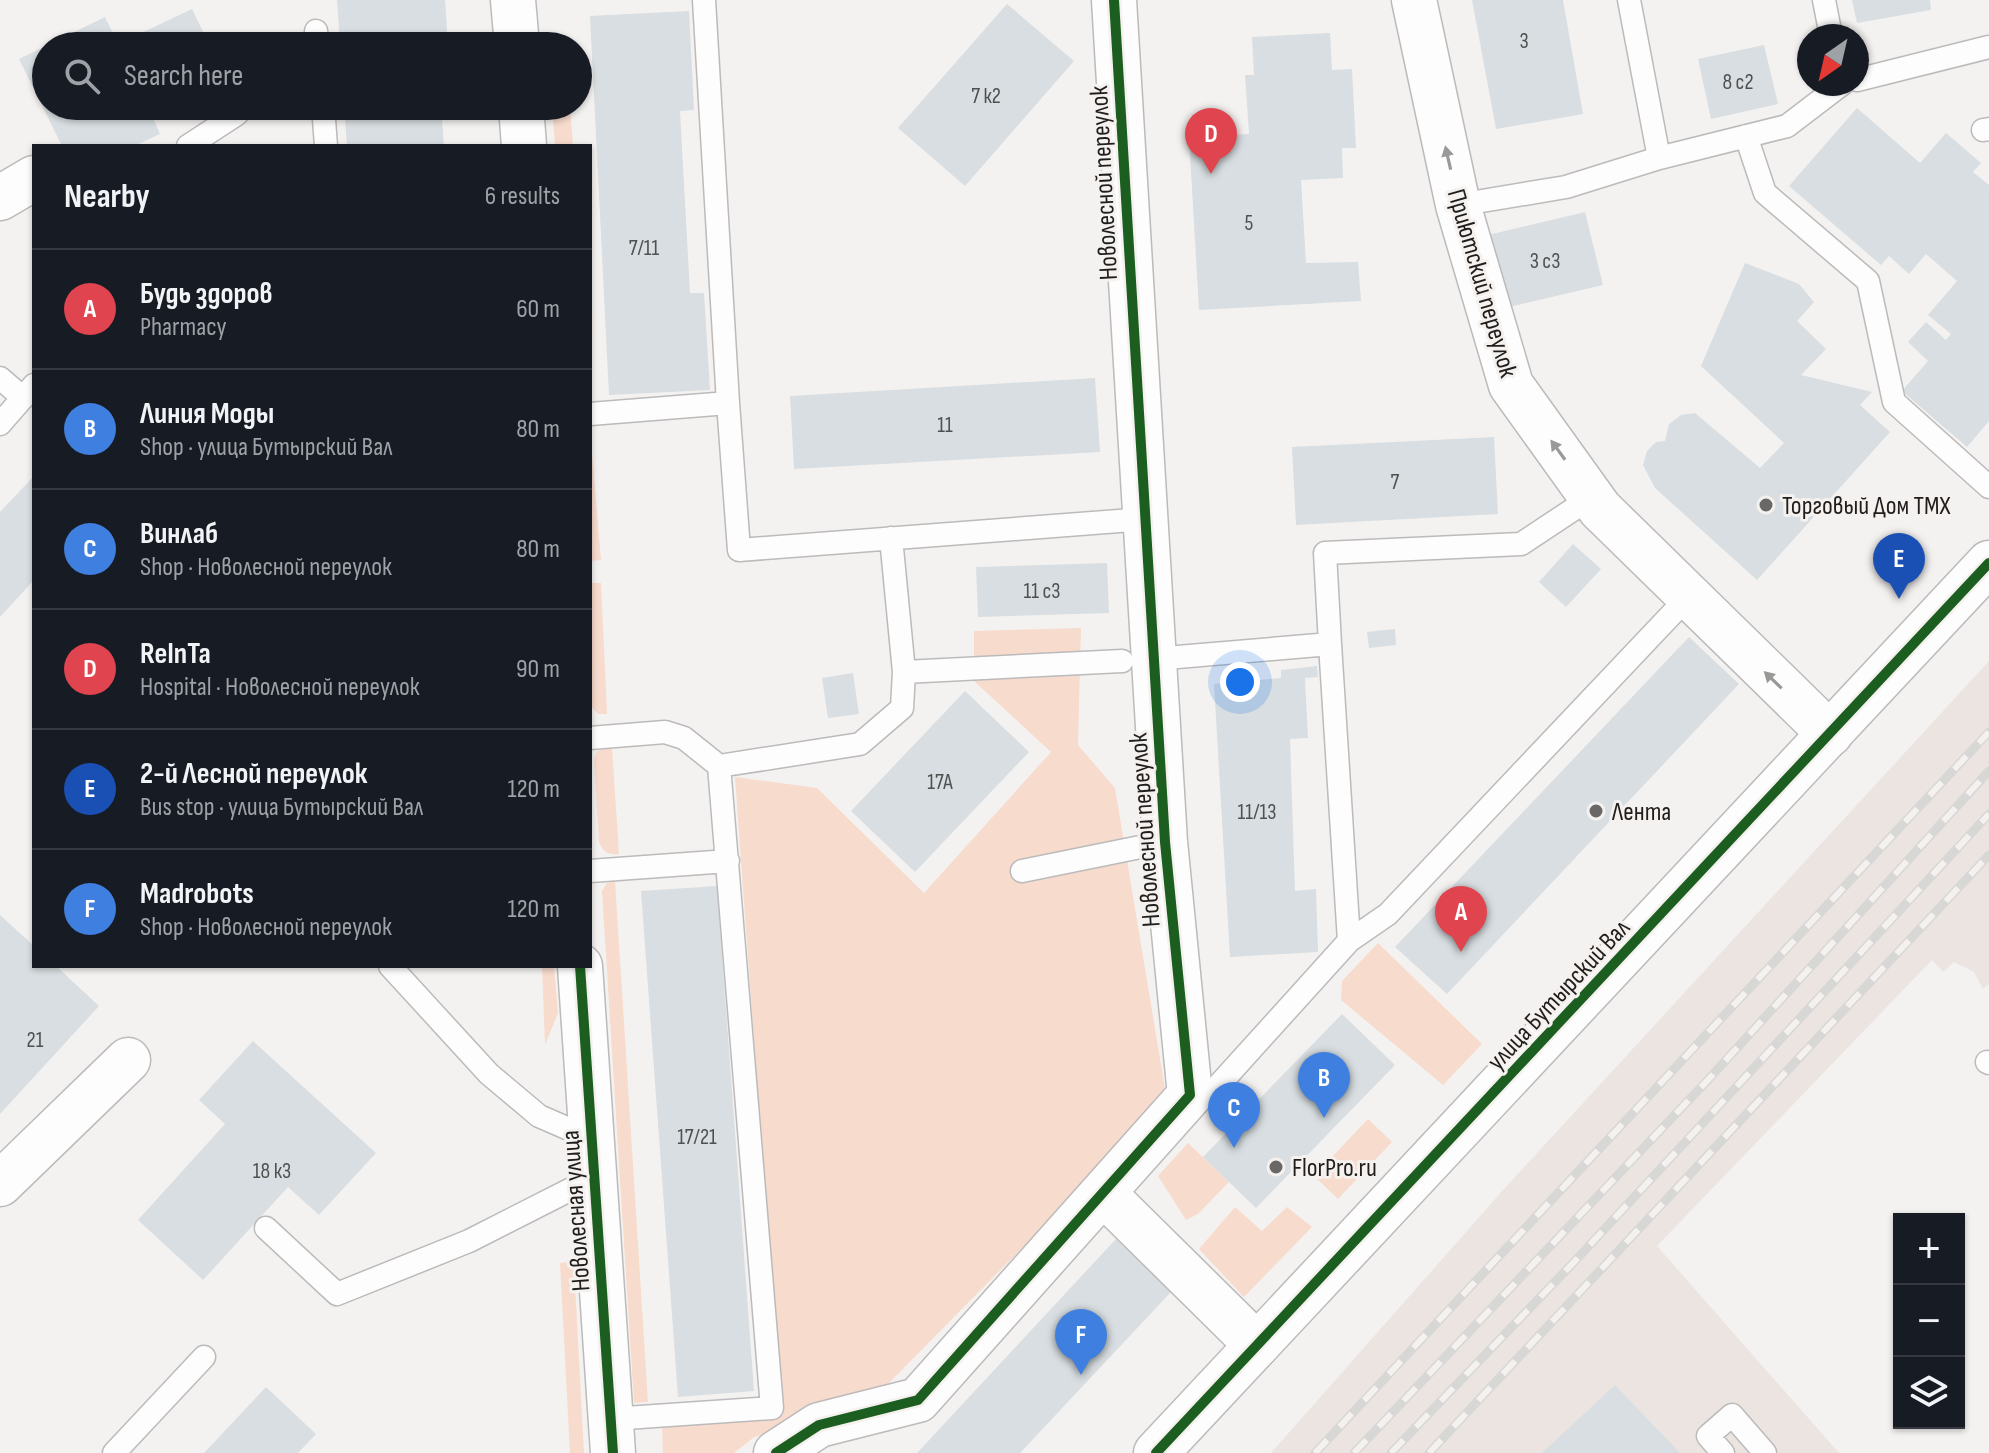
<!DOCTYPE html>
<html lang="en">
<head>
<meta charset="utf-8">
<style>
	body { margin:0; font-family:"Sofia Sans Condensed",sans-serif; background:#242831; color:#f1f3f6 }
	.controls { position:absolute; right:24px; bottom:24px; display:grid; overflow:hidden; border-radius:0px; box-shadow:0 2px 6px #0004 }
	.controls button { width:72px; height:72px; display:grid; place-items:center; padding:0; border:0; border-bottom:2px solid #363941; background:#171b24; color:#f1f3f6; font:40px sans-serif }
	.compass { position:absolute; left:1797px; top:24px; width:72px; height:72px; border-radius:50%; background:#171b24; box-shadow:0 2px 6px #0004; rotate:214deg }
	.you { position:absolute; left:1240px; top:682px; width:28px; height:28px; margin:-20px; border:6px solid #fff; border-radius:50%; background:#1a73e8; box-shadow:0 0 0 12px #1a73e833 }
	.badge { display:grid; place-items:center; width:52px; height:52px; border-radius:50%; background:#6a6867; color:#fff; font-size:26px; font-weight:700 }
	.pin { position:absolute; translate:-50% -66px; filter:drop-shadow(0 2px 4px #0008) }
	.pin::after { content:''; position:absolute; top:42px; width:28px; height:24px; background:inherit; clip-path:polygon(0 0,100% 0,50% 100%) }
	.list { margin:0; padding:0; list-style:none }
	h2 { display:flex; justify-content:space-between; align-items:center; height:104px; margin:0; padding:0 32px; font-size:34px }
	h2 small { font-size:26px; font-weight:400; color:#9ea1a6 }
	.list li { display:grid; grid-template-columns:52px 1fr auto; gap:24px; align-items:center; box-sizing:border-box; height:120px; padding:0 32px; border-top:2px solid #363941 }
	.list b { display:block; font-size:30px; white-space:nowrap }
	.list p { margin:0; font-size:26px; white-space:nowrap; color:#9ea1a6 }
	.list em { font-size:26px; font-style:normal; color:#9ea1a6 }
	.icon { flex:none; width:44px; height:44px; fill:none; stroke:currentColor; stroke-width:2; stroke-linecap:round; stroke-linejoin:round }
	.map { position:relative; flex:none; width:1989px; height:1453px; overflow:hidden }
	.search { position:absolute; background:#171b24; box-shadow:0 2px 6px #0004; left:32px; top:32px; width:560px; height:88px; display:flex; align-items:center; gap:20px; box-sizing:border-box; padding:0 28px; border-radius:44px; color:#9ea1a6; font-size:30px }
	.panel { position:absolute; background:#171b24; box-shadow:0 2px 6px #0004; left:32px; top:144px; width:560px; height:824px; border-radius:0px }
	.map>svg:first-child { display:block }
	.built { fill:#ebe4e0 }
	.green { fill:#f7dbcd }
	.building { fill:#d8dee1 }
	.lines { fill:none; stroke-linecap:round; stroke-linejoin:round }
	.service-casing { stroke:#bcbaba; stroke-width:25 }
	.minor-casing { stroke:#bcbaba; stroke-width:47 }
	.tertiary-casing { stroke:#bcbaba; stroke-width:47 }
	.service { stroke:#fdfdfd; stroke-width:22 }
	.minor { stroke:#fdfdfd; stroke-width:44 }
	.tertiary { stroke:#fdfdfd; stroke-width:44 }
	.rail-casing { stroke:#d7d7d6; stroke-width:9 }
	.rail { stroke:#f5f1ef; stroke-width:6; stroke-dasharray:18; stroke-linecap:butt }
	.cycleway-casing { stroke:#f5f1ef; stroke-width:15 }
	.cycleway { stroke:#1b5e20; stroke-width:10 }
	.oneway { fill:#999998 }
	.poi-dot { fill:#6a6867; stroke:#f5f1ef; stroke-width:3 }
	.labels { text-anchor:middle; stroke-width:6; stroke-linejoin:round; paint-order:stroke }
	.number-label { font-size:22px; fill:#4f5050 }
	.street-label { font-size:26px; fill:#1f1e1d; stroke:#f5f1ef }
	.poi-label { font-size:26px; fill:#1f1e1d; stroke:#f5f1ef; text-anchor:start }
</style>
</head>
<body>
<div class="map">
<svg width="1989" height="1453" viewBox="0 0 1989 1453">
	<rect width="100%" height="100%" fill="#f4f2f0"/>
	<path class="built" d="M1989,661V984L1983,989L1974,972L1954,962L1943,972L1932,960L1657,1246L1839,1453H1271L1504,1189Z"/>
	<path class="green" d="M552,106H570L573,146H555Z
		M590,428L601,560L590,561Z
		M590,583H601L607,714H598L590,705Z
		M1081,628L1078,745L1115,788L1167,1101L888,1384L753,1438L734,1453H663L662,1426L781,1416L735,777L817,788L924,893L1051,752L974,681V631Z
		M612,747L619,854C608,855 603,852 599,842L594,760L597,751Z
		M615,881L648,1402L634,1403L602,891L607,883Z
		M1378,943L1482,1044L1443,1085L1341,1000L1342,981Z
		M542,966H554L558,1013L545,1045Z
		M1368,1119L1392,1142L1338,1199L1314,1176Z
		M1188,1143L1229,1182L1198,1214L1186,1220L1158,1176Z
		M1235,1207L1262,1231L1287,1207L1312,1227L1244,1297L1199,1249Z
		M569,1262L574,1265L584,1453H570L560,1263Z"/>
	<path class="building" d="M337,0H445L448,46H340Z
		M1472,0H1563L1583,114L1496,129Z
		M1852,0H1930L1931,10L1857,23Z
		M1007,4L1074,61L965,186L898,128Z
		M192,9L210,46H46V106H155L149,109L160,134L134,146H62L19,59L105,17L118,44Z
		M689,11L694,110L680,111L690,293H704L710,390L609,395L590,16Z
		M1330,33L1332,70L1352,69L1356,148H1342L1343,178L1301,180L1306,263L1358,262L1361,301L1199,310L1189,137L1249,134L1245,75H1254L1252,37Z
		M1764,45L1778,104L1711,119L1698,59Z
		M344,106H441L444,146H347Z
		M1857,108L1920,163L1946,133L1981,163L1973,172L1989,185V421L1967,447L1902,391L1928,361L1908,342L1926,322L1946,340L1951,334L1928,315L1957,281L1926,254L1909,274L1889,256L1881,265L1789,186Z
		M1585,212L1603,285L1505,308L1488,235Z
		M1745,263L1799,284L1814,302L1797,321L1826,349L1801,375L1872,392L1860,405L1890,432L1757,580L1655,488L1643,465L1647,451L1656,442L1665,441L1669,424L1681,415L1695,413L1760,468L1784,443L1701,366Z
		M1095,378L1100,452L794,469L790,396Z
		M1494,437L1498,514L1296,525L1292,447Z
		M34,476V580L0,617V512Z
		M1573,544L1601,569L1566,607L1539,582Z
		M1107,563L1109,613L978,617L976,567Z
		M1395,629L1396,645L1369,648L1367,632Z
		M1689,637L1739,684L1447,994L1395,947Z
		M1317,666L1318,677L1305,678L1308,738L1290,739L1295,891L1316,889L1318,952L1230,957L1214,684L1281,678V670Z
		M853,673L859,714L828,718L822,678Z
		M965,691L1029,752L915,872L851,811Z
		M717,886L754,1391L678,1397L641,891Z
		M0,915L34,946V966H56L99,1006L0,1114Z
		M1342,1014L1395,1065L1256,1208L1203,1157Z
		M253,1041L376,1153L319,1215L288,1187L203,1280L138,1220L225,1124L199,1100Z
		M1116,1239L1171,1292L1020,1453H917Z
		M1615,1385L1680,1453H1542Z
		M266,1387L316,1434L298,1453H204Z"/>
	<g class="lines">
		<g class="service-casing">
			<path id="service" d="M704,0L728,403
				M1824,0L1831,36
				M316,31L318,46
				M1857,80L1989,47
				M323,106L326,146
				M1983,130L1989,129
				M1746,136L1765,193L1868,281L1894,402L1989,487
				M188,146L237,114
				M1659,158L1787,126L1842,84
				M1458,205L1566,187L1659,158L1629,0
				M0,378L23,398
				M590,414L728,403L739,550L1145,519
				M0,424L34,385
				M1330,644L1325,553L1521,544L1592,497
				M1154,659L1330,644L1349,941L1217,1087L1204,1095H1190
				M904,672L1122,661
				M590,738L665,732L684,738L719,766
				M590,871L728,861
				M1022,871L1165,842
				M1349,941L1388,914L1688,597
				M390,966L489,1074L539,1116L592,1139
				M1987,1062L1989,1063
				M266,1228L337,1294L469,1241L595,1177
				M611,1419L772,1408L719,766L860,744L902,708L904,672L891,538
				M114,1453L204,1357
				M1723,1453L1708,1436L1732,1415L1765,1453"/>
		</g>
		<g class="minor-casing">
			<path id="minor" d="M1414,0L1458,205L1511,385L1600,509L1830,734
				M0,198L34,178
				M0,1184L128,1060
				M1103,1193L1257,1345
				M776,1453L819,1425L918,1400L1190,1095L1165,842L1114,0"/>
		</g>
		<g class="tertiary-casing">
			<path id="tertiary" d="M513,0L517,46
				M521,106L524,146
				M580,966L613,1453
				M1156,1453L1989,563"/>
		</g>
		<use href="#service" class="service"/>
		<use href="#minor" class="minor"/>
		<use href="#tertiary" class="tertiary"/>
		<g class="rail-casing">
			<path id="rail" d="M1315,1453L1989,732
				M1354,1453L1706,1082L1989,771
				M1391,1453L1574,1262L1989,814
				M1429,1453L1989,855"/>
		</g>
		<use href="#rail" class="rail"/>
		<g class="cycleway-casing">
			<path id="cycleway" d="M580,966L613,1453
				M776,1453L819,1425L918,1400L1190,1095L1165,842L1114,0
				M1156,1453L1989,563"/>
		</g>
		<use href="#cycleway" class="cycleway"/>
	</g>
	<defs><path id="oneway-solid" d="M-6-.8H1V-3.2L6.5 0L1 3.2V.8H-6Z" transform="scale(2)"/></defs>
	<g class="oneway">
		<use href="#oneway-solid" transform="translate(1448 158) rotate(-103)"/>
		<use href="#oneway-solid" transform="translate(1558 450) rotate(-126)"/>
		<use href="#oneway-solid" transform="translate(1773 680) rotate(-136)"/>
	</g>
	<g class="poi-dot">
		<circle cx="1766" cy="505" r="8"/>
		<circle cx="1596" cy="811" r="8"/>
		<circle cx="1276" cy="1167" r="8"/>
	</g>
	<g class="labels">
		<g class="number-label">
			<text x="1524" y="48">3</text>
			<text x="1738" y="89">8 с2</text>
			<text x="986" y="103">7 к2</text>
			<text x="1249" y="230">5</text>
			<text x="644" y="255">7/11</text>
			<text x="1545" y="268">3 с3</text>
			<text x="945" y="432">11</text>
			<text x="1395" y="489">7</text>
			<text x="1042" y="598">11 с3</text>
			<text x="940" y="789">17А</text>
			<text x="1257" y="819">11/13</text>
			<text x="35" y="1047">21</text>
			<text x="697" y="1144">17/21</text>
			<text x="272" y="1178">18 к3</text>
		</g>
		<g class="street-label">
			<text transform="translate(1103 183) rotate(-93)" y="9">Новолесной переулок</text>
			<text transform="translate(1483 283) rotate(74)" y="9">Приютский переулок</text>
			<text transform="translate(1144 830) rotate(-94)" y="9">Новолесной переулок</text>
			<text transform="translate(1558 994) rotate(-47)" y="9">улица Бутырский Вал</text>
			<text transform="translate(575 1211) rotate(-94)" y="9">Новолесная улица</text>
		</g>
		<g class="poi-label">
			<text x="1782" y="514">Торговый Дом ТМХ</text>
			<text x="1612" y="820">Лента</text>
			<text x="1292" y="1176">FlorPro.ru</text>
		</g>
	</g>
</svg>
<div class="controls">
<button>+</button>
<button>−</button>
<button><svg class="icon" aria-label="layers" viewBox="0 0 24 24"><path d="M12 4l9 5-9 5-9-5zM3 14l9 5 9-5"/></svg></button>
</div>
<svg class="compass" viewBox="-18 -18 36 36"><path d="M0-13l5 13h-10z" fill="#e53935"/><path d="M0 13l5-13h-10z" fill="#9ea1a6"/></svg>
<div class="you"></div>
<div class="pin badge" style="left:1461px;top:952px;background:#e0444e">A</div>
<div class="pin badge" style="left:1324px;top:1118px;background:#3f7fe0">B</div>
<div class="pin badge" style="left:1234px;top:1148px;background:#3f7fe0">C</div>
<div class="pin badge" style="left:1211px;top:174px;background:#e0444e">D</div>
<div class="pin badge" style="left:1899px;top:599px;background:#1a4fb4">E</div>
<div class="pin badge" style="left:1081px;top:1375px;background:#3f7fe0">F</div>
<div class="search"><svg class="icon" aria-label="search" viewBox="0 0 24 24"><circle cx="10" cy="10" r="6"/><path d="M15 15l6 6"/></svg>Search here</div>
<section class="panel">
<h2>Nearby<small>6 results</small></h2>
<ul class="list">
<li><span class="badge" style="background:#e0444e">A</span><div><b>Будь здоров</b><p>Pharmacy</p></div><em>60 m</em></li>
<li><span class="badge" style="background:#3f7fe0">B</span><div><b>Линия Моды</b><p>Shop · улица Бутырский Вал</p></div><em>80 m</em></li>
<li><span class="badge" style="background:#3f7fe0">C</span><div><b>Винлаб</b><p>Shop · Новолесной переулок</p></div><em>80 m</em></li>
<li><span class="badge" style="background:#e0444e">D</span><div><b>ReInTa</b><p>Hospital · Новолесной переулок</p></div><em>90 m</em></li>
<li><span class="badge" style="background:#1a4fb4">E</span><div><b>2-й Лесной переулок</b><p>Bus stop · улица Бутырский Вал</p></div><em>120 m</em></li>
<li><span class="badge" style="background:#3f7fe0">F</span><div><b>Madrobots</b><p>Shop · Новолесной переулок</p></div><em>120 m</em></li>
</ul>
</section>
</div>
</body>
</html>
